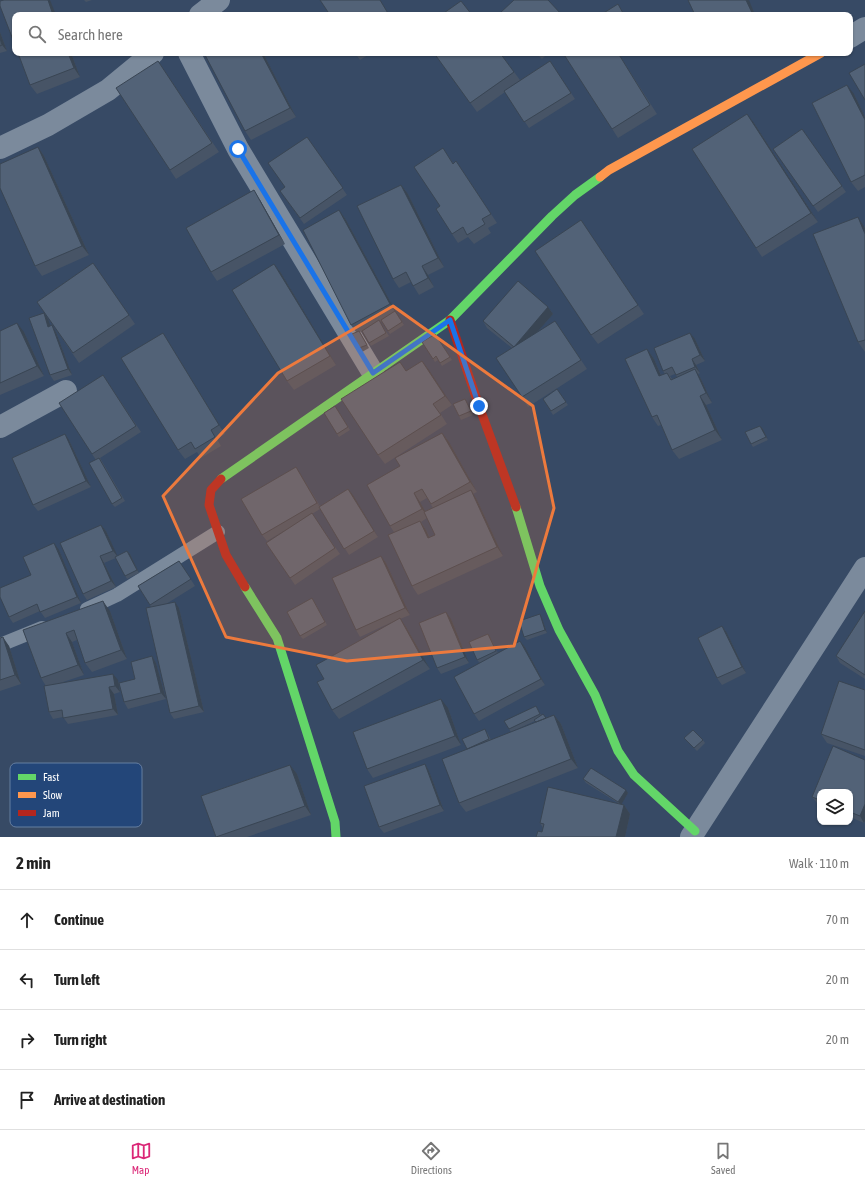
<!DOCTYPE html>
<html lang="en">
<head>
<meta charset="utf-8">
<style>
	body { margin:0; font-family:"Asap Condensed",sans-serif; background:#f2f2f2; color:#222 }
	.controls { position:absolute; right:12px; bottom:12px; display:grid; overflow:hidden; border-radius:8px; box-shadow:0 1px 3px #0004 }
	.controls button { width:36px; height:36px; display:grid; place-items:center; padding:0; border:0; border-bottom:1px solid #e0e0e0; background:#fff; color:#222; font:20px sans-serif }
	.stop { position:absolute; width:12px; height:12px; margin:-9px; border:3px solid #1a73e8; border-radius:50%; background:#fff }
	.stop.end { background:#1a73e8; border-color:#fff; box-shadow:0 1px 4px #0008 }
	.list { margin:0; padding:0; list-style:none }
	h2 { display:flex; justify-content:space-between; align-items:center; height:52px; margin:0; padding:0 16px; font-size:17px }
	h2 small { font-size:13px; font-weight:400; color:#767676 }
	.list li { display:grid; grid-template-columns:26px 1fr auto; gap:12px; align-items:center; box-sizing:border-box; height:60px; padding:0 16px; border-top:1px solid #e0e0e0 }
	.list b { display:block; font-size:15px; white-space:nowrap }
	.list em { font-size:13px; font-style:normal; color:#767676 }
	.icon { flex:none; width:22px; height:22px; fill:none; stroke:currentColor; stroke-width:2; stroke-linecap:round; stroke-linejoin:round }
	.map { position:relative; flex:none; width:865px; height:837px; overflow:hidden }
	.search { position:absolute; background:#fff; box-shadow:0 1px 3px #0004; left:12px; right:12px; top:12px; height:44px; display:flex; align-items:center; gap:10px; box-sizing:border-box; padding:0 14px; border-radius:8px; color:#767676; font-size:15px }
	.sheet { height:292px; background:#fff }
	nav { display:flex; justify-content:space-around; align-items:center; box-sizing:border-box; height:56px; border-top:1px solid #e0e0e0; background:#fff; font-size:11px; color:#767676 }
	nav a { display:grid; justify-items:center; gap:2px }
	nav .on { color:#db2777 }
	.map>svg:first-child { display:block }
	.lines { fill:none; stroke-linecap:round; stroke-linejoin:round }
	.lane { stroke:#7b8a9c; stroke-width:14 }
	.street { stroke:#7b8a9c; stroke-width:22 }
	.fast { stroke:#63d668; stroke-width:9 }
	.slow { stroke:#ff974d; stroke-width:9 }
	.jam { stroke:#b3261e; stroke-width:9 }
	.wall { fill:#475466; fill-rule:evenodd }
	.shaded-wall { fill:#394553 }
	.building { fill:#526277; stroke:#394553 }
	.route { stroke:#1a73e8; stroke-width:5 }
	.marked { fill:#ed7a3d; fill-opacity:0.2; stroke:#ed7a3d; stroke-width:3; stroke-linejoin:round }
	.key { fill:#234679; stroke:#657ea1; stroke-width:1 }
	.key-label { font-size:11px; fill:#fff }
</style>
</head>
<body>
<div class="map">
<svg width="865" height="837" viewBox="0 0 865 837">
	<rect width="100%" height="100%" fill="#374a65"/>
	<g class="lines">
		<path class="lane" d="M87,609L117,595L218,532
			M0,645L42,628"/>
		<path class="street" d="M200,15L219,0
			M850,37L865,28
			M189,53L238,149L373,373
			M0,148L48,125L108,90L153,53
			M0,427L66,391
			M691,837L865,568"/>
		<path class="fast" d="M221,479L450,320L552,216L575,195L600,177
			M516,507L540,586L559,630L595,695L618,751L634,775L695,831
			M245,587L277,638L335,822L336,837"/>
		<path class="slow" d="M600,177L609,170L821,53"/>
		<path class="jam" d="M450,320L479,406L516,507
			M221,479L211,490L209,505L226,555L245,587"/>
	</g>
	<path class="wall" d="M84,0H92L86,2Z
		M0,32L7,51L0,53Z
		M71,53L80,77L37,94L30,85Z
		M263,53L296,117L251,140L245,131Z
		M355,53H371L360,60Z
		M434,53H500L520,80L550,61L575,99L529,128L505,92L477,112Z
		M536,53H548L542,59Z
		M563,53H618L657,114L618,138Z
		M158,61L219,152L176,179L170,170Z
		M854,94L865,117V187L858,191L851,182Z
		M754,123L818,222L762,257L756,248Z
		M802,129L846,192L818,212L773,149Z
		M307,137L347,195L304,224L280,191L285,187Z
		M38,147L44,156L89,255L42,276L35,266Z
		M449,157L453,163L456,161L497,223L488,228L491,233L474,244L468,237L458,243L452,234L440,206Z
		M401,185L408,194L444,267L428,275L434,287L419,295L411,282L399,288L393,279Z
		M260,200L285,244L217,281L211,272Z
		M339,210L346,220L396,312L404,325L390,334L381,321L380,322L389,336L371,346L362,331L360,332L369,348L362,352L359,348L356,332L351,325Z
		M581,220L644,314L598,344L591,335Z
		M864,226L865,228V352L858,342Z
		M93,263L135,324L79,363L37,302Z
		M274,264L281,273L336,365L294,390L287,381Z
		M548,307L553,314L537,332L561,330L587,369L528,407L522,397L512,348L487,328L483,321Z
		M44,313L48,319L50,326L52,325L56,332L72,375L54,381L50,375Z
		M0,331L24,332L44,376L0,395Z
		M163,333L169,343L225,434L217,439L221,446L201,458L197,452L185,459L178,450Z
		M435,334L452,360L442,366L438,360L435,362L422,342Z
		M695,339L705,361L696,365L700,373L698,374L701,379L712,403L706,405L722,440L679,459L672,450L661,425L658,426L652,417L647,349L654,359L661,375L665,374L663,371ZM675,374L677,377L672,379L670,376Z
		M422,361L452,405L440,413L447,424L385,464L378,455L406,371Z
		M107,381L141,432L100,458L125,501L115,507L112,504L96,460L92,454Z
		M557,389L568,405L553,415L543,399Z
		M467,402L473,415L461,420L459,416Z
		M337,409L350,430L339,437L337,434Z
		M760,426L763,429L768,440L753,447L751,444Z
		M442,433L449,442L477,492L473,494L477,500L503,556L418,595L412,586L394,532L390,526L400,466ZM427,498L433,508L425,511L420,502ZM427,518L435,535L430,538L426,530L421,522Z
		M69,440L91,487L38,511L33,505Z
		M300,473L320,506L348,489L378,537L349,555L320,509L312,514L340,554L295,585L266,543L287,529L267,541L262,535Z
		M101,525L106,531L117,556L127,551L130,554L139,573L127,579L116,558L104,563L116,587L87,600L83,594Z
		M59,550L81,603L45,618L40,611L13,623L9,617L31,575Z
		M381,556L386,563L410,615L400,619L406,627L430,669L339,719L332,710L324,679L392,622L360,637L356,630Z
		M179,561L195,586L166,604L179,608L204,712L174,719L170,713L151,607L138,586Z
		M314,601L327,625L303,639L300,636Z
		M110,611L127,659L92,672L85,663L77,640L72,642L84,675L60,683L118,680L120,692L114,694L118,715L68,724L63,717L53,719L49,712L46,686L41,678L23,630Z
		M865,611V679L840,663L836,656Z
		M540,614L542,618L547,633L527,640L524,637Z
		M451,619L469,663L441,674L437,668Z
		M722,626L727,633L746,673L722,685L717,678Z
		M488,634L490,637L498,653L520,641L525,647L545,685L479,721L474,714L480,663L477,660Z
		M0,638L9,646L21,684L0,691Z
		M152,656L156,663L166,699L128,709L124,702L135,679Z
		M865,690V756L827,743L821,734Z
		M536,706L541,715L546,718L554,715L561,724L578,768L466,812L459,803L467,749L487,732L491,740L511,732L509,729ZM535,721L536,722L513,731Z
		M448,708L461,745L373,778L367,769Z
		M684,738L703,740L705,743L697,751Z
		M865,760V821L864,823L850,817V792H820V804L817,803L812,797Z
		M425,764L429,771L444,811L384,833L379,827Z
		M290,765L297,774L311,815L247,837H216L201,796Z
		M583,779L628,793L621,804L624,805L630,814L625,837H536L542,832L543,828L540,823L618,803L586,783Z"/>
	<path class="shaded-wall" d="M48,0H50L56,15H53Z
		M746,0H749L755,15H753Z
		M0,32L7,51L2,45L0,38Z
		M68,53H71L80,77L74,68Z
		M261,53H263L296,117L290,108Z
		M847,85L854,94L865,117V120Z
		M747,114L754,123L818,222L811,213Z
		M38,147L44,156L89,255L82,246Z
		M401,185L408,194L444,267L438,258Z
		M254,190L260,200L285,244L279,235Z
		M339,210L346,220L396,312L404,325L390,304Z
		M858,217L865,228V234Z
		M274,264L281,273L336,365L330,356Z
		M422,266L428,275L434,287L428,278Z
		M548,307L553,314L518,354L514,347Z
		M44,313L48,319L53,333L48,327Z
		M17,323L24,332L44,376L37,366Z
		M52,325L56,332L72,375L68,369Z
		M163,333L169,343L225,434L219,425Z
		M690,333L695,339L705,361L700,355Z
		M647,349L654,359L665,385L659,376Z
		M692,359L696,365L700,373L695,367Z
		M422,361L429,370L452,405L445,396Z
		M695,369L701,379L712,403L706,393Z
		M700,396L706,405L722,440L715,430Z
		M760,426L763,429L768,440L766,437Z
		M442,433L449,442L477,492L470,482Z
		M65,434L69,440L91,487L86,481Z
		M296,467L300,473L321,509L317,503Z
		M348,489L353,495L378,537L374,531Z
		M471,490L477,500L503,556L497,547Z
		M414,493L420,502L429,518L422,509Z
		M420,521L426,530L434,548L428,538Z
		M101,525L106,531L118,557L113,551Z
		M54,543L59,550L81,603L77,597Z
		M127,551L130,554L139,573L137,570Z
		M100,556L104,563L116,587L111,581Z
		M381,556L386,563L410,615L405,608Z
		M103,601L110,611L127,659L121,650Z
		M175,602L179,608L204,712L199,706Z
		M446,612L451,619L469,663L465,657Z
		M540,614L542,618L547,633L545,630Z
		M400,618L406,627L430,669L423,660Z
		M722,626L727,633L746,673L742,667Z
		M66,633L72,642L84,675L78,665Z
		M488,634L490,637L498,655L496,651Z
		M3,637L9,646L21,684L15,675Z
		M520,641L525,647L545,685L541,679Z
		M152,656L156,663L166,699L161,693Z
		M113,674L118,680L120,692L115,686Z
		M109,687L114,694L118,715L113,709Z
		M441,699L448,708L461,745L455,736Z
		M554,715L561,724L578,768L571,759Z
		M425,764L429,771L444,811L440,805Z
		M290,765L297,774L311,815L305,806Z
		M626,790L628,793L621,805L618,802Z
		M865,804V821L864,823L860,816Z
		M624,805L630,814L625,837H616Z"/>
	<path class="building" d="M4,0H48L53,15H15V45L0,6V1Z
		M320,0H380L389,15H330Z
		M514,0H548L562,15H502L500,13Z
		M688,0H746L753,15H695Z
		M461,1L472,15H441Z
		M618,4L624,15H602V14Z
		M0,38L2,45L0,46Z
		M18,53H68L74,68L30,85Z
		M204,53H261L290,108L245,131Z
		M434,53H500L514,72L470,103Z
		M563,53H618L650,105L612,129Z
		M158,61L212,143L170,170L116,88Z
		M550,61L571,93L524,122L504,91Z
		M865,64V100L849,73Z
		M847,85L865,120V175L851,182L812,103Z
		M747,114L811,213L756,248L692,149Z
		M802,129L842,186L813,206L773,149Z
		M307,137L343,188L300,218L280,191L285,187L268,163Z
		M38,147L82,246L35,266L0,188V164Z
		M443,148L453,164L456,161L491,214L482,219L485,224L467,235L463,227L452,234L436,209L440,206L414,167Z
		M401,185L438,258L422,266L428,278L413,286L406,272L393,279L357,206Z
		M254,190L279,235L211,272L186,228Z
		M339,210L390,304L351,325L303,230Z
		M858,217L865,234V340L858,342L813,234Z
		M581,220L638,305L591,335L535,251Z
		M93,263L129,315L73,353L37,302Z
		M274,264L330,356L287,381L232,290Z
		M518,281L548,307L514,347L483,321Z
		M395,311L402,322L388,331L381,320Z
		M44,313L48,327L52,325L68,369L50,375L29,318Z
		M379,320L386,333L369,343L362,331Z
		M555,321L581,360L522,397L496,358Z
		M17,323L37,366L0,383V331Z
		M359,331L367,345L359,348L352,334Z
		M163,333L219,425L211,430L215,437L195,449L191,442L178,450L121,358Z
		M690,333L700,355L692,359L695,367L676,375L672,367L663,371L654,348Z
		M435,334L450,357L440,363L436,356L433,359L422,342Z
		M647,349L659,376L667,373L671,380L695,369L706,393L700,396L715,430L672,450L657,415L652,417L625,359Z
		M422,361L445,396L433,404L441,415L378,455L341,399L400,362L406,371Z
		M103,375L136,426L92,454L59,403Z
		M557,389L566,402L551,411L543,399Z
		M465,399L471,411L459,416L453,404Z
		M335,406L348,427L337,434L324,413Z
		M760,426L766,437L751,444L745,432Z
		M442,433L470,482L431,504L422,489L414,493L422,509L390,526L367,485L400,466L395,458Z
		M65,434L86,481L33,505L12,458Z
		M99,458L122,498L112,504L89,463Z
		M296,467L317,503L262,535L241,499Z
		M348,489L374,531L344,549L319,507Z
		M471,490L497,547L412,586L388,535L420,521L428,538L435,535L424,512Z
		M312,513L335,548L290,578L266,543Z
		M101,525L113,551L100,556L111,581L83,594L60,543Z
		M54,543L77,597L40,612L37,604L9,617L0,597V588L31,575L23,557Z
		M127,551L137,570L125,576L115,557Z
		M381,556L405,608L356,630L332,578Z
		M179,561L191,579L150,605L138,586Z
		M312,598L325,622L300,636L287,612Z
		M103,601L121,650L85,663L74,630L66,633L78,665L41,678L23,630Z
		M175,602L199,706L170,713L146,608Z
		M865,611V675L836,656Z
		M446,612L465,657L437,668L419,623Z
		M540,614L545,630L524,637L519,621Z
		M400,618L423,660L332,710L317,682L324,679L316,665Z
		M722,626L742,667L717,678L698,638Z
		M488,634L496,651L477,660L469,642Z
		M3,637L15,675L0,680V638Z
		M520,641L541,679L474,714L454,677Z
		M152,656L161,693L124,702L119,683L135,679L131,662Z
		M113,674L115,686L109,687L113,709L63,718L62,710L49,712L44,686Z
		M839,681L865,690V750L821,734Z
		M441,699L455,736L367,769L353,732Z
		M536,706L540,714L509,729L504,721Z
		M543,714L546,718L536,722L534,720Z
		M554,715L571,759L459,803L442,759Z
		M485,729L489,739L467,749L462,739Z
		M693,730L703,740L694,748L684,738Z
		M833,746L865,760V804L860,816L850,812V792H820V800L812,797Z
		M425,764L440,805L379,827L364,786Z
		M290,765L305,806L216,837L201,796Z
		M591,768L626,790L618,802L583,779Z
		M548,787L624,805L616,837H536L538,831L542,832L544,824L540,823Z"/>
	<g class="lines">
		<path class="route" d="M238,149L373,373L450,320L479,406"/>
	</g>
	<path class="marked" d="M393,306L533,406L554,508L514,646L347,661L226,637L163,496L278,373Z"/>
	<rect x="10" y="763" width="132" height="64" rx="6" class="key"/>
	<rect x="18" y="774" width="18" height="6" fill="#63d668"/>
	<rect x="18" y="792" width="18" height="6" fill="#ff974d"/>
	<rect x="18" y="810" width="18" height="6" fill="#b3261e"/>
	<g class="key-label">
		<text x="43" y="781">Fast</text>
		<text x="43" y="799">Slow</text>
		<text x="43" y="817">Jam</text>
	</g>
</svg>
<div class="controls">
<button><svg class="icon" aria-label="layers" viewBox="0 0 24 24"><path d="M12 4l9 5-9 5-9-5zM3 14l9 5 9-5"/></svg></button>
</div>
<div class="stop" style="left:238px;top:149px"></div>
<div class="stop end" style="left:479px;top:406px"></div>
<div class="search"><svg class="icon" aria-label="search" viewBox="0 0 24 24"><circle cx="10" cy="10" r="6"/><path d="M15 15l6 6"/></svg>Search here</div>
</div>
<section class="sheet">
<h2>2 min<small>Walk · 110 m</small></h2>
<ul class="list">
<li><svg class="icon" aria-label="ahead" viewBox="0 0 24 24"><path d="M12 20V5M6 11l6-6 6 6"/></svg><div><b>Continue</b></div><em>70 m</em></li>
<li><svg class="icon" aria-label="left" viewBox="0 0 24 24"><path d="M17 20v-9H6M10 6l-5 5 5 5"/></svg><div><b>Turn left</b></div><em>20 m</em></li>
<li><svg class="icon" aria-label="right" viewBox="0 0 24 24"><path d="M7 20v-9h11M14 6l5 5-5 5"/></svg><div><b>Turn right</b></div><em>20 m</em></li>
<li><svg class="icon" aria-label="arrive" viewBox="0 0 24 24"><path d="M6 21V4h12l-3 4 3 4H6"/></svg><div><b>Arrive at destination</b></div></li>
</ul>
</section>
<nav>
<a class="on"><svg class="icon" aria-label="map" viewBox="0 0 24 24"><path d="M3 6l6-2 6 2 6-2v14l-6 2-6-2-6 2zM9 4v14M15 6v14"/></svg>Map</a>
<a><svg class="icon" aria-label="directions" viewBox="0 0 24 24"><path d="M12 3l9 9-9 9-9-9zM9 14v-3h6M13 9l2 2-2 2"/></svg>Directions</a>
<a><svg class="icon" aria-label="saved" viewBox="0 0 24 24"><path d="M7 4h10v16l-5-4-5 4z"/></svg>Saved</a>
</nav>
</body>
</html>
